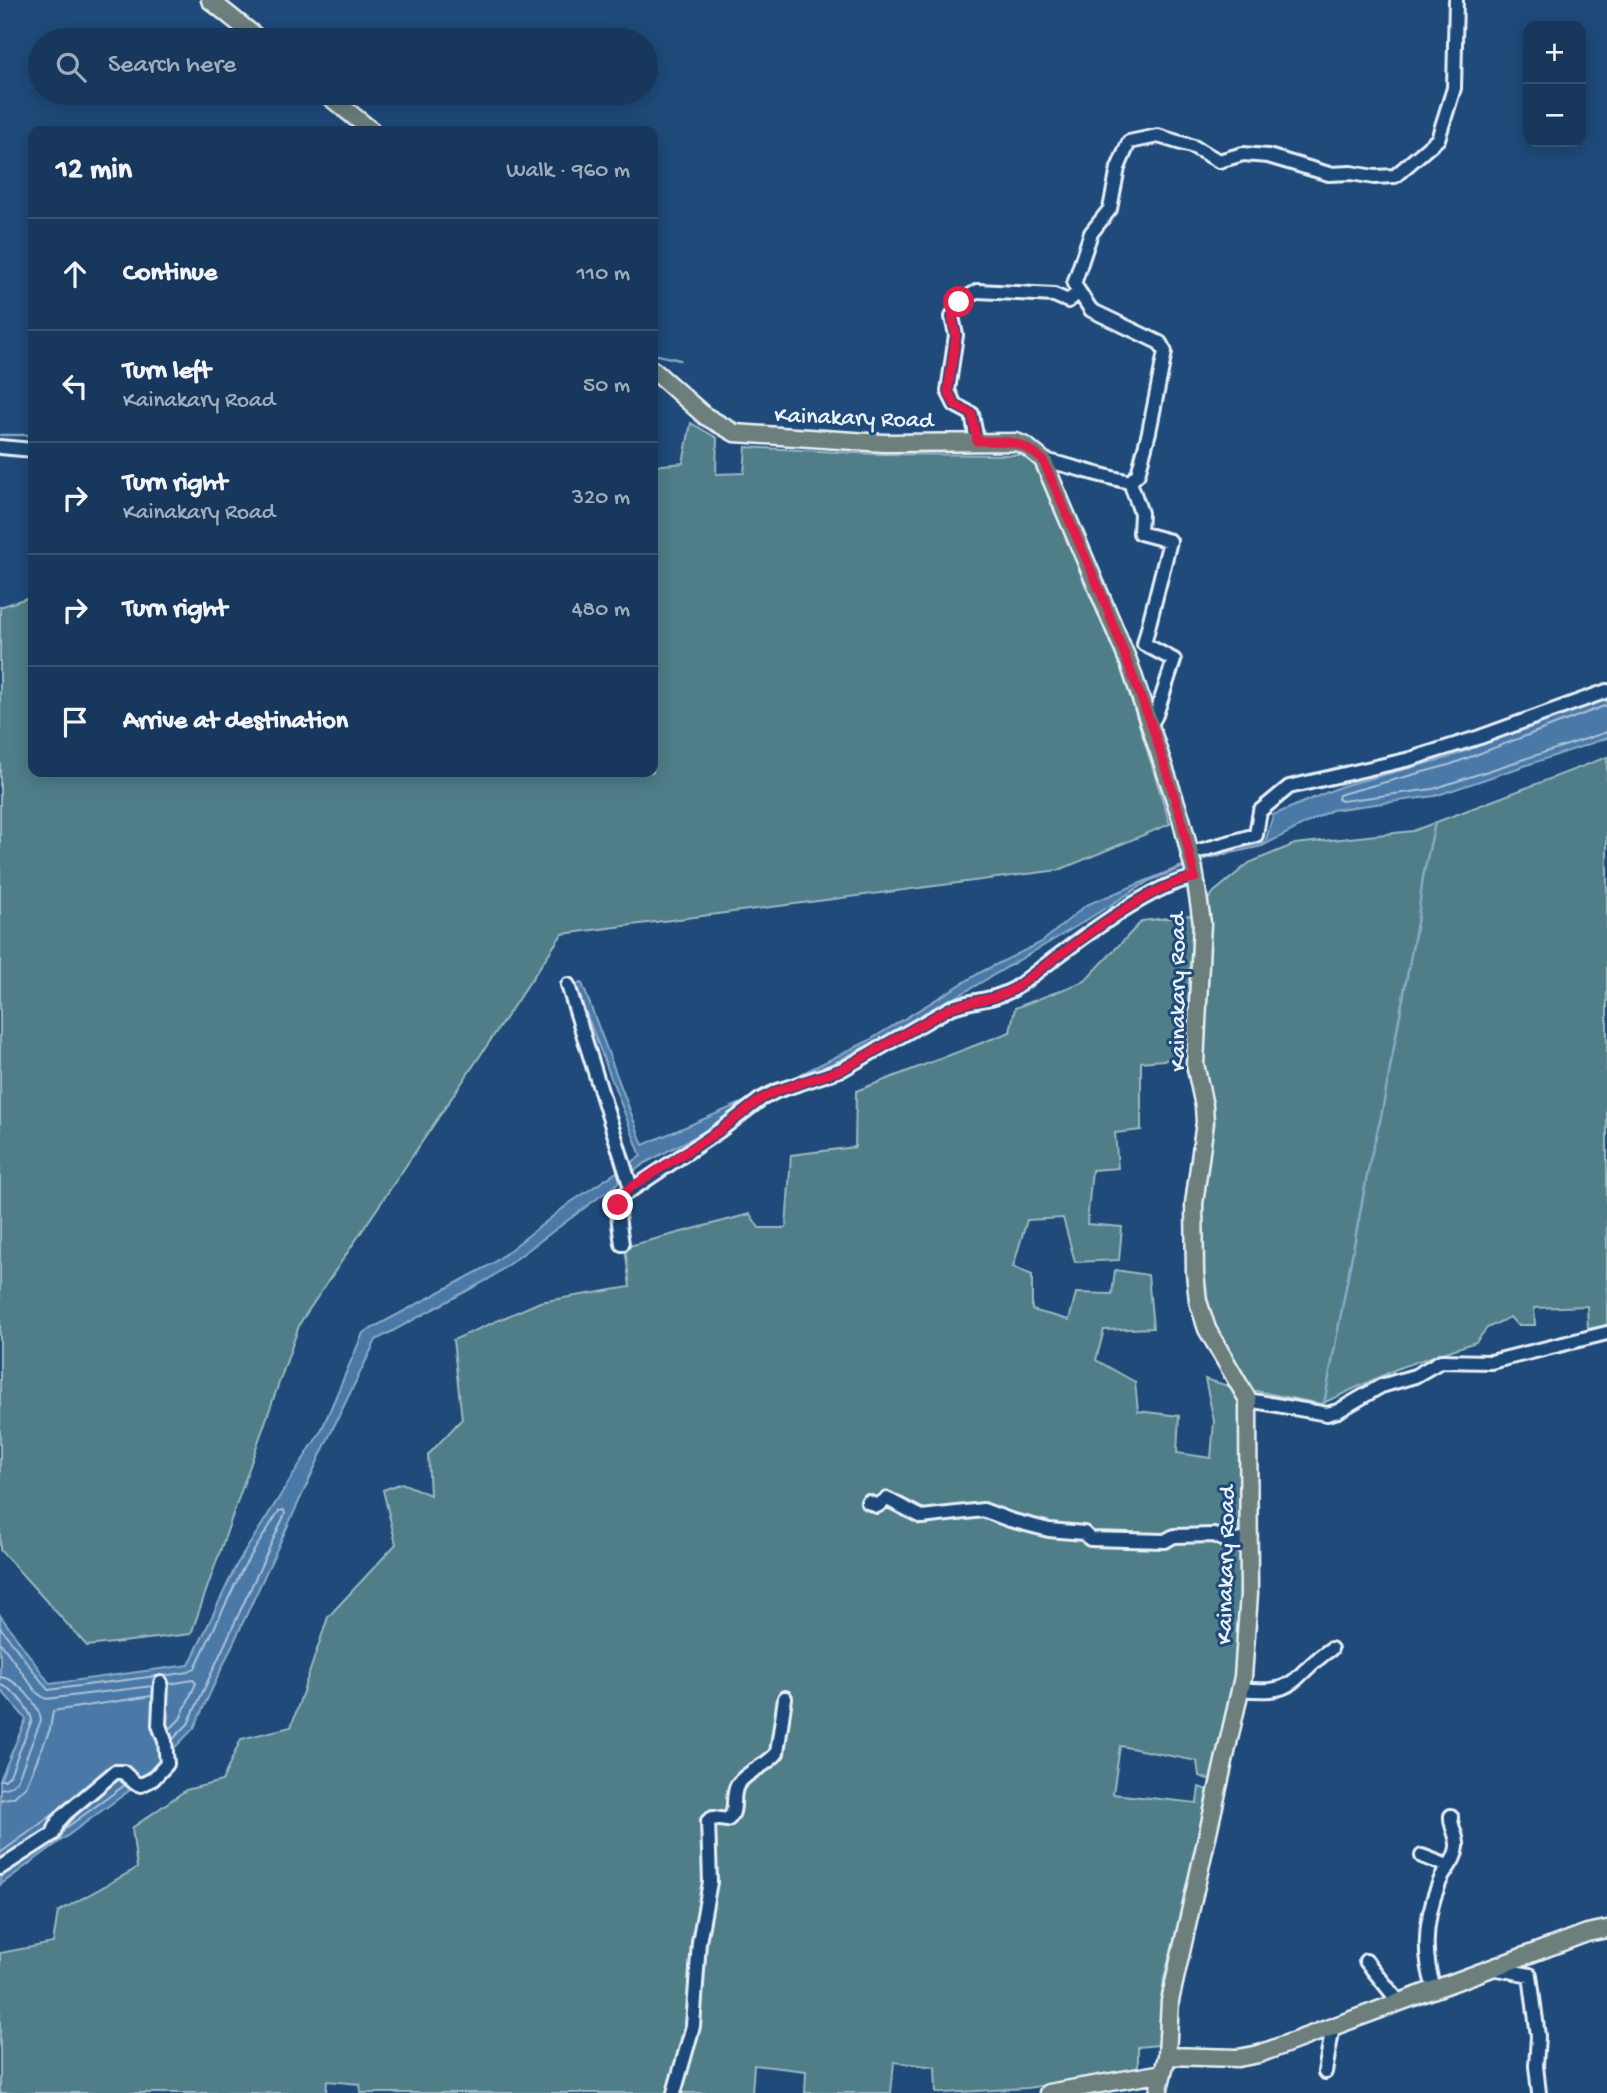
<!DOCTYPE html>
<html lang="en">
<head>
<meta charset="utf-8">
<style>
	body { margin:0; font-family:"Gochi Hand",sans-serif; background:#203f62; color:#f1f3f6 }
	.controls { position:absolute; right:21px; top:21px; display:grid; overflow:hidden; border-radius:14px; box-shadow:0 4px 18px #0003 }
	.controls button { width:63px; height:63px; display:grid; place-items:center; padding:0; border:0; border-bottom:2px solid #365272; background:#17385c; color:#f1f3f6; font:35px sans-serif }
	.stop { position:absolute; width:21px; height:21px; margin:-16px; border:5px solid #e11d48; border-radius:50%; background:#fff }
	.stop.end { background:#e11d48; border-color:#fff; box-shadow:0 2px 7px #0008 }
	.list { margin:0; padding:0; list-style:none }
	h2 { display:flex; justify-content:space-between; align-items:center; height:91px; margin:0; padding:0 28px; font-size:30px }
	h2 small { font-size:23px; font-weight:400; color:#9eacbb }
	.list li { display:grid; grid-template-columns:46px 1fr auto; gap:21px; align-items:center; box-sizing:border-box; height:112px; padding:0 28px; border-top:2px solid #365272 }
	.list b { display:block; font-size:26px; white-space:nowrap }
	.list p { margin:0; font-size:23px; white-space:nowrap; color:#9eacbb }
	.list em { font-size:23px; font-style:normal; color:#9eacbb }
	.icon { flex:none; width:38px; height:38px; fill:none; stroke:currentColor; stroke-width:2; stroke-linecap:round; stroke-linejoin:round }
	.map { position:relative; flex:none; width:1607px; height:2093px; overflow:hidden }
	.search { position:absolute; background:#17385c; box-shadow:0 4px 18px #0003; left:28px; top:28px; width:630px; height:77px; display:flex; align-items:center; gap:18px; box-sizing:border-box; padding:0 24px; border-radius:38px; color:#9eacbb; font-size:26px }
	.panel { position:absolute; background:#17385c; box-shadow:0 4px 18px #0003; left:28px; top:126px; width:630px; height:651px; border-radius:14px }
	.map>svg:first-child { display:block }
	.green { fill:#507e88; stroke:#9cb8c0; stroke-width:2 }
	.water { fill:#4b79a7; stroke:#8aa9c7; stroke-width:2 }
	.lines { fill:none; stroke-linecap:round; stroke-linejoin:round }
	.shore { stroke:#a9c1d8; stroke-width:2 }
	.stream { stroke:#8aa9c7; stroke-width:2.5 }
	.minor-casing { stroke:#e8f1f8; stroke-width:18 }
	.major-casing { stroke:#e8f1f8; stroke-width:21 }
	.minor { stroke:#1f4a7a; stroke-width:12 }
	.major { stroke:#6c7f7c; stroke-width:16 }
	.route { stroke:#e11d48; stroke-width:9 }
	.labels { text-anchor:middle; stroke-width:6; stroke-linejoin:round; paint-order:stroke }
	.street-label { font-size:24px; fill:#e8f1f8; stroke:#1f4a7a }
</style>
</head>
<body>
<div class="map">
<svg width="1607" height="2093" viewBox="0 0 1607 2093">
	<rect width="100%" height="100%" fill="#1f4a7a"/>
	<filter id="ink" filterUnits="userSpaceOnUse"><feTurbulence type="fractalNoise" baseFrequency=".0143" numOctaves="2"/><feDisplacementMap in="SourceGraphic" scale="14" xChannelSelector="R" yChannelSelector="G"/><feConvolveMatrix kernelMatrix="1 2 1 2 8 2 1 2 1" color-interpolation-filters="sRGB"/></filter>
	<g filter="url(#ink)">
		<path class="green" d="M691,423L717,438L716,474L744,473L746,447L876,454L1024,455L1040,469L1120,663L1170,824L1059,870L562,934L300,1323L191,1634L87,1646L0,1550V607L33,596V772H653V466L683,463Z
			M1607,757V1325L1588,1329L1587,1306L1534,1308L1535,1325H1517L1510,1317L1487,1328L1476,1342L1401,1367L1321,1404L1251,1390L1212,1320L1203,1296L1201,1190L1213,1120L1199,1061L1205,904L1214,892L1249,863L1295,844L1413,831Z
			M1193,915L1186,1058L1141,1062V1130L1115,1133L1118,1168L1092,1170L1087,1224L1122,1227L1119,1260L1075,1262L1063,1218L1027,1220L1013,1267L1032,1275V1310L1069,1320L1076,1293L1112,1294L1115,1270L1148,1275L1153,1328L1104,1330L1096,1360L1135,1382L1138,1411L1179,1416L1177,1453L1211,1458L1214,1421L1205,1379L1235,1388L1242,1411L1239,1664L1216,1782L1199,1776L1197,1761L1120,1746L1113,1794L1197,1803L1199,1787L1213,1792L1164,1978L1158,2045L1138,2047V2071L1027,2088L944,2093H936L935,2067L894,2062L891,2093H805L806,2071L754,2065L752,2093H361L360,2084L327,2081L326,2093H0V1953L53,1943L58,1912L137,1868L132,1828L186,1790L222,1781L241,1739L291,1727L328,1617L396,1544L383,1490L402,1483L430,1495L428,1455L462,1419L453,1340L540,1302L630,1287L625,1247L750,1214L759,1228H786L791,1155L855,1147L856,1091L1010,1032L1015,1008L1085,981L1142,921Z"/>
		<path class="water" d="M1607,697V738L1435,796L1332,810L1262,846L1205,859L1149,881L1077,926L936,1009L645,1163L489,1279L376,1340L334,1426L194,1728L141,1782L0,1885V1780L26,1719L0,1689V1615L50,1684L189,1665L237,1564L321,1431L363,1333L492,1264L571,1202L641,1156L575,984L582,983L643,1145L746,1101L868,1041L981,972L1042,942L1086,905L1214,853L1265,843L1273,815L1342,786L1447,758Z"/>
		<g class="lines">
			<path class="shore" d="M1607,705L1449,765L1345,793L1339,795L1338,799L1342,801L1433,789L1607,732
				M0,1627L48,1690L157,1676
				M0,1642L37,1693L46,1699L153,1686
				M163,1676L189,1672L195,1668L243,1568L279,1511L284,1510L285,1514L188,1724L173,1739
				M0,1677C16,1678 39,1704 41,1720L17,1781L9,1787L0,1789
				M169,1684L193,1680L196,1683L180,1719L169,1730
				M0,1685C12,1687 29,1708 32,1720L10,1775L5,1780H0
				M0,1800L14,1797L26,1786L50,1729L53,1711L152,1696
				M63,1830L125,1785
				M0,1853L58,1811"/>
			<path class="stream" d="M653,354L680,360
				M0,435H33
				M1324,1404L1370,1160L1381,1117L1418,917L1423,877L1435,823"/>
			<g class="minor-casing">
				<path id="minor" d="M977,441L972,414L955,405L948,391L956,335L952,317L959,302L978,291L1054,295L1068,301L1079,292
					M0,447L33,450
					M1043,460C1073,466 1100,476 1130,482L1138,474L1149,432L1165,352L1160,343L1091,310L1074,284L1091,233L1110,209L1118,168L1129,142L1158,136L1194,147L1219,161L1243,154L1268,156L1329,174L1351,173L1374,177L1395,176L1438,139L1454,88L1456,0
					M1130,482L1141,513L1140,533L1170,541L1144,644L1174,660L1156,715L1151,724
					M1188,854L1256,835L1260,811L1289,787L1410,759L1480,737L1607,691
					M568,985L631,1188
					M622,1244C620,1228 615,1212 622,1196L719,1131L761,1099L777,1091L843,1069L950,1008C974,999 990,1002 1014,989C1053,960 1149,882 1195,878
					M1248,1400L1327,1414L1338,1411L1381,1386L1415,1376L1441,1361L1491,1362L1607,1333
					M868,1502L877,1506L887,1499L922,1517L983,1510L1010,1520L1049,1530L1084,1533L1090,1539L1165,1541L1174,1536L1214,1535L1228,1542L1250,1539
					M1241,1689C1300,1696 1290,1676 1331,1649
					M1422,1856L1448,1866
					M0,1868L53,1834L58,1822L65,1814L115,1772H123L135,1783L141,1785L153,1779L167,1764L165,1741L159,1725L161,1683
					M1366,1961L1399,2002
					M1492,1968L1530,1975L1538,2036L1536,2066L1539,2093
					M1434,1988C1422,1952 1425,1917 1440,1881C1445,1870 1456,1860 1457,1847C1458,1835 1450,1827 1451,1816
					M1325,2072L1333,2026
					M674,2093L693,2026L699,1942L710,1882L708,1821L713,1818L727,1820C739,1812 730,1796 738,1784C748,1770 767,1766 777,1753L785,1698"/>
			</g>
			<g class="major-casing">
				<path id="major" d="M210,0L260,40
					M325,93L372,131
					M653,370L705,416L735,433L884,443L1016,442L1026,446L1043,460L1129,663L1181,818L1194,870L1202,923L1195,1064L1204,1106L1205,1122L1194,1204L1195,1273L1198,1301L1207,1329L1248,1400L1249,1594L1243,1677L1170,2001L1167,2056L1158,2093
					M1167,2056L1238,2058L1259,2054L1587,1933L1607,1929
					M1048,2093L1163,2073"/>
			</g>
			<use href="#minor" class="minor"/>
			<use href="#major" class="major"/>
		</g>
	</g>
	<g class="lines" filter="url(#ink)">
		<path class="route" d="M618,1205L627,1190L719,1131L761,1099L777,1091L843,1069L950,1008C974,999 990,1002 1014,989C1053,960 1150,882 1195,878L1181,818L1153,729L1101,593L1043,460C1018,439 1009,441 977,441L972,414L955,405L948,391L956,335L952,317L959,302"/>
	</g>
	<g class="labels">
		<g class="street-label">
			<text transform="translate(854 416) rotate(2)" y="8">Kainakary Road</text>
			<text transform="translate(1176 992) rotate(-90)" y="8">Kainakary Road</text>
			<text transform="translate(1224 1565) rotate(-89)" y="8">Kainakary Road</text>
		</g>
	</g>
</svg>
<div class="controls">
<button>+</button>
<button>−</button>
</div>
<div class="stop" style="left:959px;top:302px"></div>
<div class="stop end" style="left:618px;top:1205px"></div>
<div class="search"><svg class="icon" aria-label="search" viewBox="0 0 24 24"><circle cx="10" cy="10" r="6"/><path d="M15 15l6 6"/></svg>Search here</div>
<section class="panel">
<h2>12 min<small>Walk · 960 m</small></h2>
<ul class="list">
<li><svg class="icon" aria-label="ahead" viewBox="0 0 24 24"><path d="M12 20V5M6 11l6-6 6 6"/></svg><div><b>Continue</b></div><em>110 m</em></li>
<li><svg class="icon" aria-label="left" viewBox="0 0 24 24"><path d="M17 20v-9H6M10 6l-5 5 5 5"/></svg><div><b>Turn left</b><p>Kainakary Road</p></div><em>50 m</em></li>
<li><svg class="icon" aria-label="right" viewBox="0 0 24 24"><path d="M7 20v-9h11M14 6l5 5-5 5"/></svg><div><b>Turn right</b><p>Kainakary Road</p></div><em>320 m</em></li>
<li><svg class="icon" aria-label="right" viewBox="0 0 24 24"><path d="M7 20v-9h11M14 6l5 5-5 5"/></svg><div><b>Turn right</b></div><em>480 m</em></li>
<li><svg class="icon" aria-label="arrive" viewBox="0 0 24 24"><path d="M6 21V4h12l-3 4 3 4H6"/></svg><div><b>Arrive at destination</b></div></li>
</ul>
</section>
</div>
</body>
</html>
